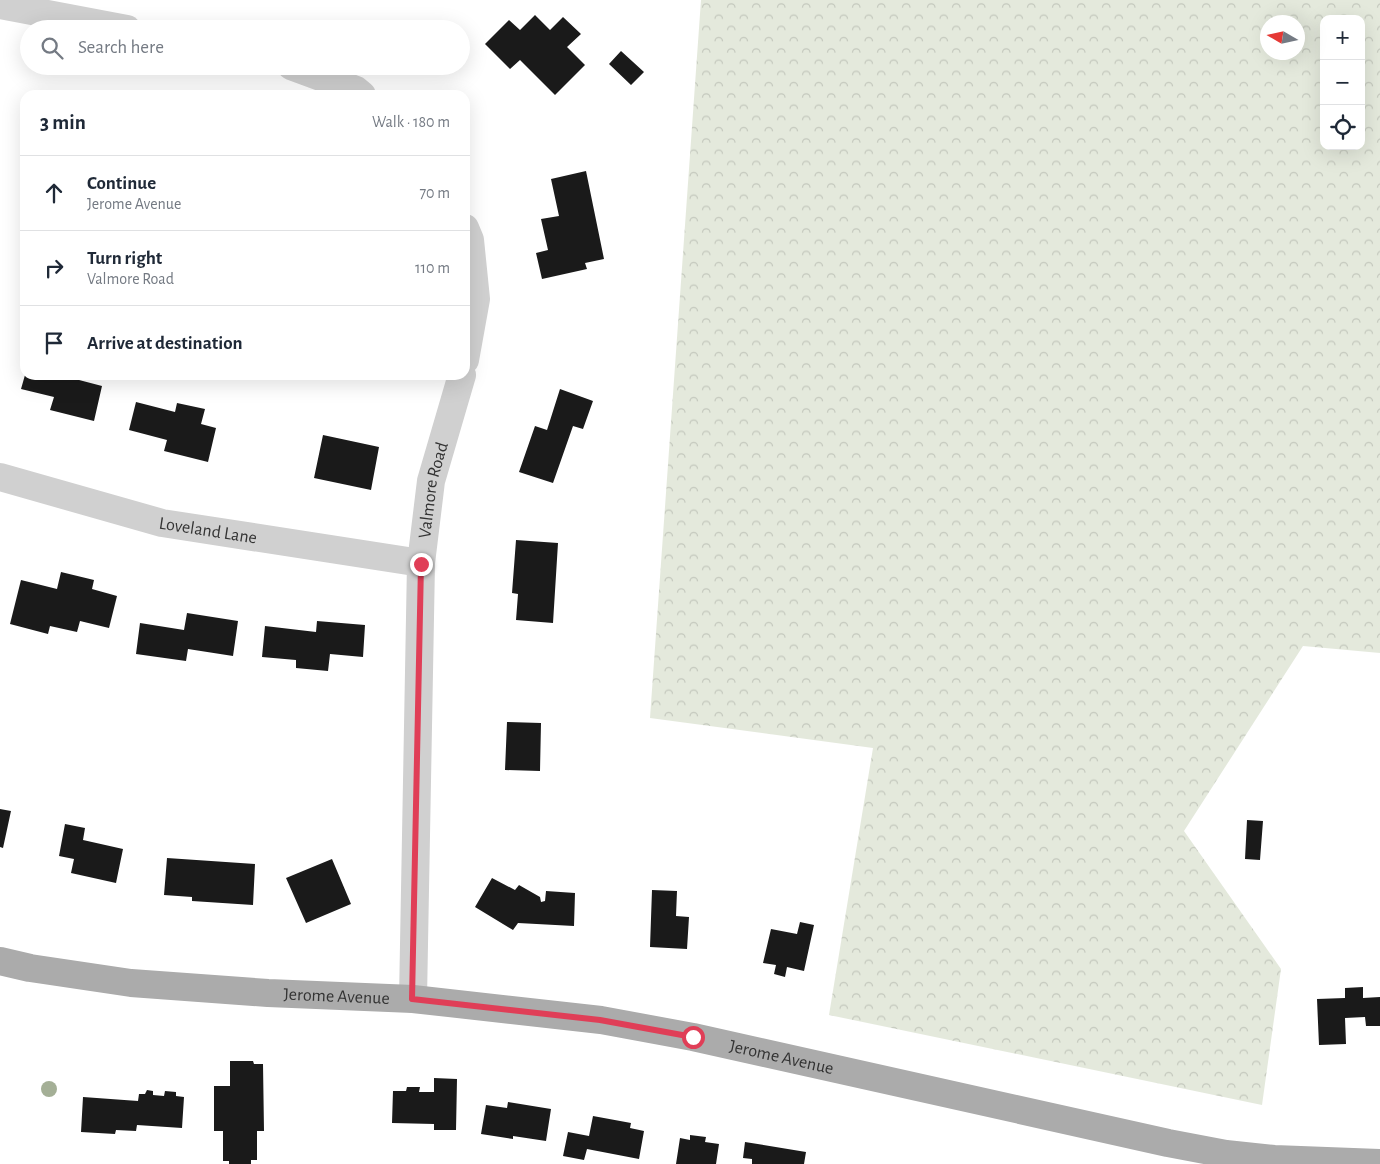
<!DOCTYPE html>
<html lang="en">
<head>
<meta charset="utf-8">
<style>
	body { margin:0; font-family:"Alegreya Sans",sans-serif; background:#f6f6f7; color:#1f2937 }
	.controls { position:absolute; right:15px; top:15px; display:grid; overflow:hidden; border-radius:10px; box-shadow:0 5px 20px #0002 }
	.controls button { width:45px; height:45px; display:grid; place-items:center; padding:0; border:0; border-bottom:1px solid #e0e1e3; background:#fff; color:#1f2937; font:25px sans-serif }
	.compass { position:absolute; left:1260px; top:15px; width:45px; height:45px; border-radius:50%; background:#fff; box-shadow:0 5px 20px #0002; rotate:279deg }
	.stop { position:absolute; width:15px; height:15px; margin:-11px; border:4px solid #e03e57; border-radius:50%; background:#fff }
	.stop.end { background:#e03e57; border-color:#fff; box-shadow:0 1px 5px #0008 }
	.list { margin:0; padding:0; list-style:none }
	h2 { display:flex; justify-content:space-between; align-items:center; height:65px; margin:0; padding:0 20px; font-size:21px }
	h2 small { font-size:16px; font-weight:400; color:#747a83 }
	.list li { display:grid; grid-template-columns:32px 1fr auto; gap:15px; align-items:center; box-sizing:border-box; height:75px; padding:0 20px; border-top:1px solid #e0e1e3 }
	.list b { display:block; font-size:19px; white-space:nowrap }
	.list p { margin:0; font-size:16px; white-space:nowrap; color:#747a83 }
	.list em { font-size:16px; font-style:normal; color:#747a83 }
	.icon { flex:none; width:28px; height:28px; fill:none; stroke:currentColor; stroke-width:2; stroke-linecap:round; stroke-linejoin:round }
	.map { position:relative; flex:none; width:1380px; height:1164px; overflow:hidden }
	.search { position:absolute; background:#fff; box-shadow:0 5px 20px #0002; left:20px; top:20px; width:450px; height:55px; display:flex; align-items:center; gap:12px; box-sizing:border-box; padding:0 18px; border-radius:28px; color:#747a83; font-size:19px }
	.panel { position:absolute; background:#fff; box-shadow:0 5px 20px #0002; left:20px; top:90px; width:450px; height:290px; border-radius:15px }
	.map>svg:first-child { display:block }
	.forest { fill:url(#forest-crowns); fill-rule:evenodd }
	.building { fill:#1a1a1a }
	.lines { fill:none; stroke-linecap:round; stroke-linejoin:round }
	.minor { stroke:#d0d0d0; stroke-width:28 }
	.major { stroke:#ababab; stroke-width:28 }
	.tree { fill:#a4af96 }
	.route { stroke:#e03e57; stroke-width:6 }
	.labels { text-anchor:middle; stroke-width:5; stroke-linejoin:round; paint-order:stroke }
	.street-label { font-size:18px; fill:#333; stroke:#fff }
</style>
</head>
<body>
<div class="map">
<svg width="1380" height="1164" viewBox="0 0 1380 1164">
	<defs>
		<pattern id="forest-crowns" width="20" height="18" patternUnits="userSpaceOnUse" patternTransform="scale(1.25)"><rect width="20" height="18" fill="#e4e9dc"/><path d="M2 6a3 3 0 1 1 6 0M12 15a3 3 0 1 1 6 0" fill="none" stroke="#c4c8bd"/></pattern>
	</defs>
	<rect width="100%" height="100%" fill="#fff"/>
	<path class="forest" d="M701,0H1380V653L1303,646L1184,831L1281,969L1262,1105L829,1015L873,748L650,718ZM1324,19H1361V146H1324ZM1268,22H1298V52H1268Z"/>
	<path class="building" d="M535,15L550,30L563,17L581,34L567,47L585,65L555,95L520,60L510,69L485,44L509,20L520,30Z
		M621,51L644,72L631,85L609,64Z
		M586,171L604,259L585,263L587,269L542,279L536,253L548,250L541,219L559,216L551,179Z
		M25,375H60L102,386L94,421L50,410L54,397L21,389Z
		M560,389L593,401L583,429L573,426L553,483L519,472L535,426L547,430Z
		M136,402L175,412L177,403L205,409L201,424L216,428L208,462L164,451L167,440L129,430Z
		M323,435L379,447L371,490L314,478Z
		M516,540L558,543L553,623L516,620L518,594L512,593Z
		M61,572L94,580L92,589L117,596L109,628L80,621L77,632L50,626L48,634L10,624L21,580L57,589Z
		M187,613L238,621L233,656L188,649L186,661L136,654L140,623L184,630Z
		M317,621L365,625L363,657L330,654L328,671L296,668V660L262,657L265,626L316,632Z
		M507,722L541,723L540,771L505,770Z
		M0,809L11,811L3,848L0,847Z
		M1247,820L1263,821L1260,860L1245,859Z
		M65,824L85,828L83,840L123,849L116,883L71,873L74,859L59,856Z
		M167,858L255,864L253,905L192,901V897L164,895Z
		M332,859L351,904L306,923L286,878Z
		M492,878L515,890L519,885L540,897L541,902L545,901L546,891L575,893L574,926L518,923L513,930L475,907Z
		M652,890L677,891L676,916L689,917L687,949L650,947Z
		M800,922L814,925L804,971L787,967L785,977L774,974L776,965L763,963L771,929L797,934Z
		M1363,987V998L1380,997V1026H1366L1365,1017L1345,1018L1346,1044L1319,1045L1317,999L1345,998V988Z
		M230,1061H253L254,1064H263L264,1131H257V1160H251V1164H229V1161H223V1131H214V1086H230Z
		M434,1078L457,1079L456,1130H434V1124L392,1123L393,1091H406L407,1087H420L419,1092H434Z
		M147,1090L153,1091V1095L164,1096L165,1091L176,1092V1096L184,1097L182,1128L137,1125L136,1131L116,1130L115,1134L81,1132L83,1097L138,1101L139,1094H145Z
		M508,1102L551,1109L546,1141L513,1136V1139L481,1134L486,1105L507,1108Z
		M593,1116L631,1123L630,1128L644,1131L639,1159L587,1149L584,1160L563,1156L568,1132L589,1136Z
		M690,1135L706,1137L705,1142L719,1144L716,1164H676L680,1138L690,1140Z
		M745,1142L806,1152L804,1164H752V1159L743,1158Z"/>
	<g class="lines">
		<g class="minor">
			<path d="M0,5L127,29"/>
			<path d="M291,66L356,90L362,95"/>
			<path d="M465,228L470,240L476,299L465,360"/>
			<path id="s1" d="M0,477L162,523L421,563"/>
			<path id="s2" d="M413,999L421,563L431,481L462,375"/>
		</g>
		<path class="major" id="s3" d="M0,961L30,968L131,983L268,993L413,999L601,1020L693,1037L1168,1143L1226,1154L1274,1159L1380,1163"/>
	</g>
	<circle class="tree" cx="49" cy="1089" r="8"/>
	<g class="lines">
		<path class="route" d="M421,564L412,999L600,1020L693,1037"/>
	</g>
	<g class="labels">
		<g class="street-label">
			<text dy="6" stroke="none"><textPath href="#s2" startOffset="510">Valmore Road</textPath></text>
			<text dy="6" stroke="none"><textPath href="#s1" startOffset="215">Loveland Lane</textPath></text>
			<text dy="6" stroke="none"><textPath href="#s3" startOffset="339">Jerome Avenue</textPath></text>
			<text dy="6" stroke="none"><textPath href="#s3" startOffset="789">Jerome Avenue</textPath></text>
		</g>
	</g>
</svg>
<div class="controls">
<button>+</button>
<button>−</button>
<button><svg class="icon" aria-label="locate" viewBox="0 0 24 24"><circle cx="12" cy="12" r="6"/><path d="M12 2v4M12 18v4M2 12h4M18 12h4"/></svg></button>
</div>
<svg class="compass" viewBox="-18 -18 36 36"><path d="M0-13l5 13h-10z" fill="#e53935"/><path d="M0 13l5-13h-10z" fill="#747a83"/></svg>
<div class="stop" style="left:693px;top:1037px"></div>
<div class="stop end" style="left:421px;top:564px"></div>
<div class="search"><svg class="icon" aria-label="search" viewBox="0 0 24 24"><circle cx="10" cy="10" r="6"/><path d="M15 15l6 6"/></svg>Search here</div>
<section class="panel">
<h2>3 min<small>Walk · 180 m</small></h2>
<ul class="list">
<li><svg class="icon" aria-label="ahead" viewBox="0 0 24 24"><path d="M12 20V5M6 11l6-6 6 6"/></svg><div><b>Continue</b><p>Jerome Avenue</p></div><em>70 m</em></li>
<li><svg class="icon" aria-label="right" viewBox="0 0 24 24"><path d="M7 20v-9h11M14 6l5 5-5 5"/></svg><div><b>Turn right</b><p>Valmore Road</p></div><em>110 m</em></li>
<li><svg class="icon" aria-label="arrive" viewBox="0 0 24 24"><path d="M6 21V4h12l-3 4 3 4H6"/></svg><div><b>Arrive at destination</b></div></li>
</ul>
</section>
</div>
</body>
</html>
